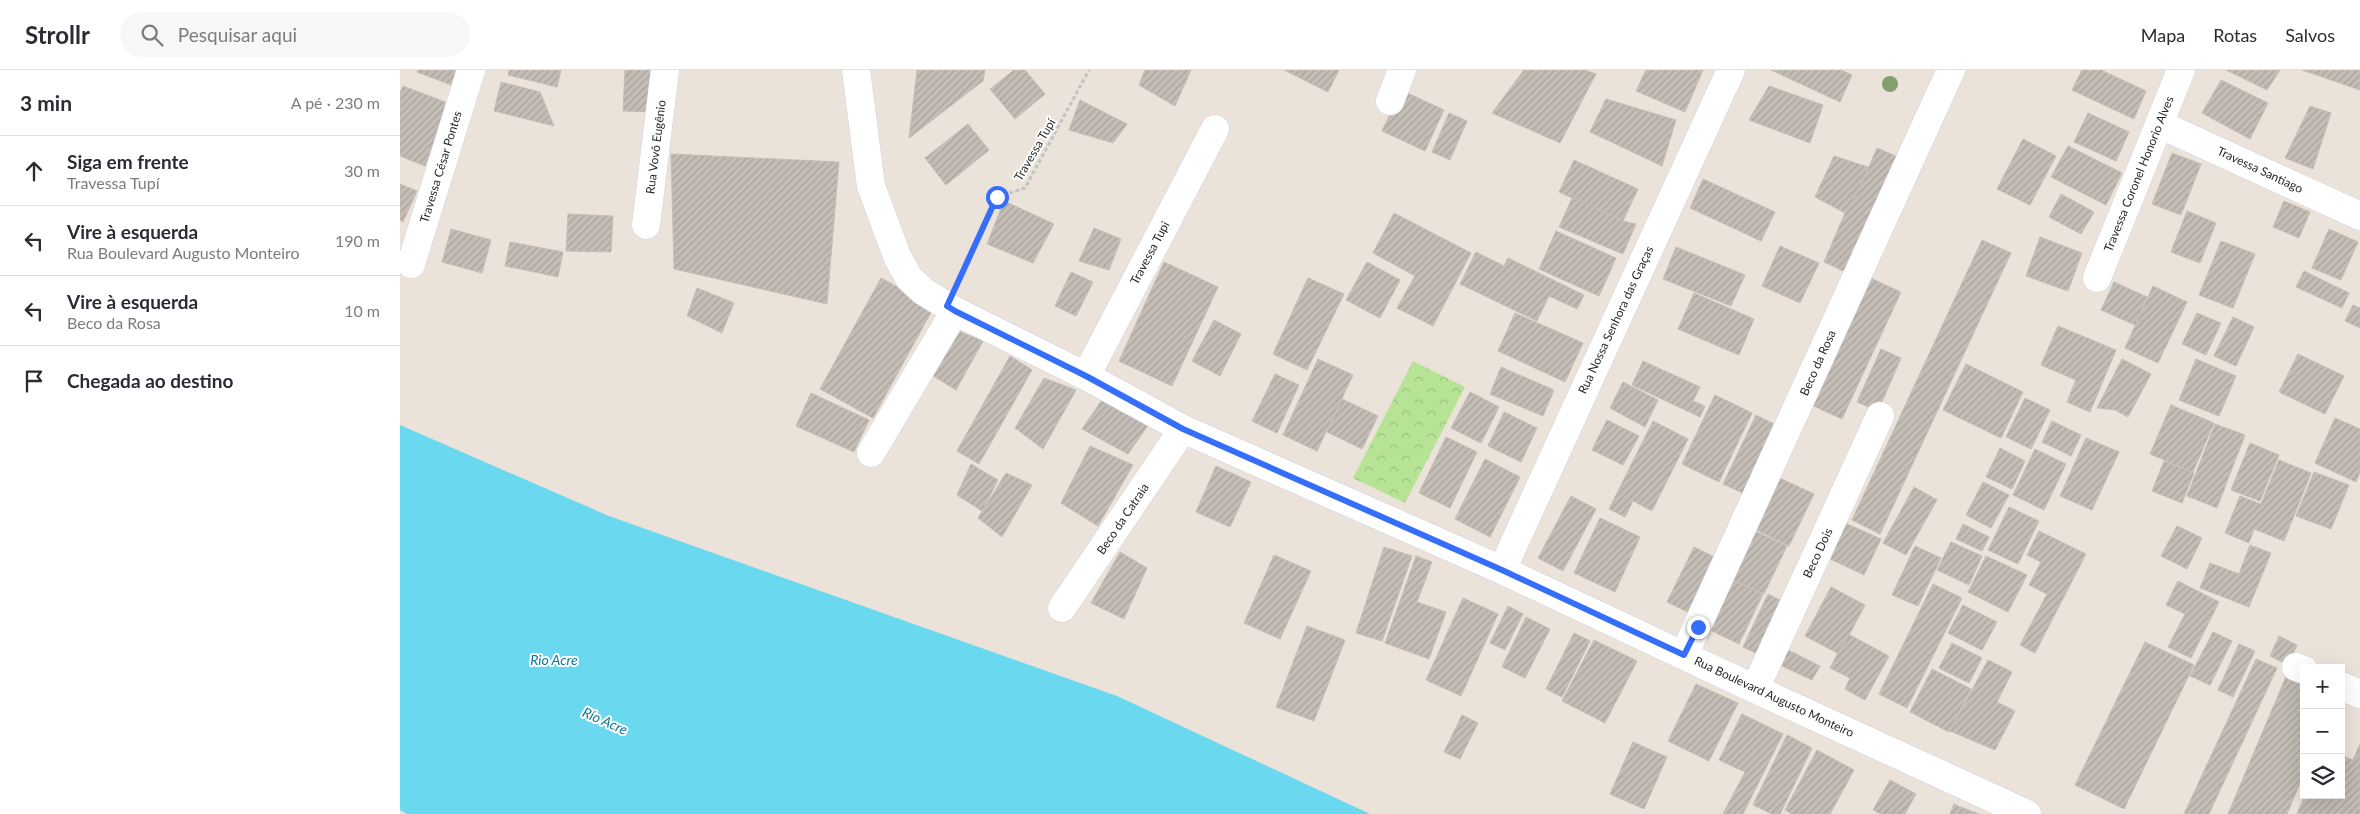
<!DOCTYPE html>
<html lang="pt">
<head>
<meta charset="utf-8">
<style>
	body { margin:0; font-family:Lato,sans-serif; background:#f7f7f7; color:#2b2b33 }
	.controls { position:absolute; right:15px; bottom:15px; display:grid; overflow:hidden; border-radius:0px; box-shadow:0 5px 20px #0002 }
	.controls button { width:45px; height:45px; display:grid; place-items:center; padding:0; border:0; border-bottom:1px solid #e1e1e2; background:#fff; color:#2b2b33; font:25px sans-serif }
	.stop { position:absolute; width:15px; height:15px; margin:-11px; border:4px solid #366efc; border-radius:50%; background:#fff }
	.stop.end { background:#366efc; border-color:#fff; box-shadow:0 1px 5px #0008 }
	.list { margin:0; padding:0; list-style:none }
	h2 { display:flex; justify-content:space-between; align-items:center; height:65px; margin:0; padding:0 20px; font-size:21px }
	h2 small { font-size:16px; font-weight:400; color:#7c7c81 }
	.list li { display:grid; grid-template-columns:32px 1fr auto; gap:15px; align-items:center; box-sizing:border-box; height:70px; padding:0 20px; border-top:1px solid #e1e1e2 }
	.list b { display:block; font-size:19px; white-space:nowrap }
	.list p { margin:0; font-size:16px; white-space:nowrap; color:#7c7c81 }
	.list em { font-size:16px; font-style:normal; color:#7c7c81 }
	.icon { flex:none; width:28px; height:28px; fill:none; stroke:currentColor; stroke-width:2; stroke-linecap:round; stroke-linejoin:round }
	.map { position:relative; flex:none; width:1960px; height:744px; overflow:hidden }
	header { display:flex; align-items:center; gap:30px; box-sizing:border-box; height:70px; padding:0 25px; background:#fff; border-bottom:1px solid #e1e1e2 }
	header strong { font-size:24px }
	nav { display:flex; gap:28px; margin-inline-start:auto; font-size:18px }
	.search { width:350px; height:45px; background:#f7f7f7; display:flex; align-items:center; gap:12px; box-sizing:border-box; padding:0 18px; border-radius:28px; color:#7c7c81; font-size:19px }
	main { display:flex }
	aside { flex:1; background:#fff }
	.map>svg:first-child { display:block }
	.forest { fill:url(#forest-crowns) }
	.water { fill:#6ad9f0 }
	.building { fill:url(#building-hatch); stroke:#c6beb4 }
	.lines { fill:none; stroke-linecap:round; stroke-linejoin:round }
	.minor-casing { stroke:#cfd4e2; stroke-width:29 }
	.path { stroke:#c3c3c3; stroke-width:3; stroke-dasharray:4 2.5; stroke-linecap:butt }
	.minor { stroke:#fff; stroke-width:28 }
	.tree { fill:#849e6f }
	.route { stroke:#366efc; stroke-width:6 }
	.labels { text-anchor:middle; stroke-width:4; stroke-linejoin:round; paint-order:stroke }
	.street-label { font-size:12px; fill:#292929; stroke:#fff }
	.water-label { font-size:14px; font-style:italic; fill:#0b769a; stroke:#fff }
</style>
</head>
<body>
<header>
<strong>Strollr</strong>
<div class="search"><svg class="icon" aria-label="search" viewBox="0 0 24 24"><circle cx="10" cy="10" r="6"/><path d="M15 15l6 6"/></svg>Pesquisar aqui</div>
<nav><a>Mapa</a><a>Rotas</a><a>Salvos</a></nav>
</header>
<main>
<aside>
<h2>3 min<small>A pé · 230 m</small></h2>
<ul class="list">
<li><svg class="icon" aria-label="ahead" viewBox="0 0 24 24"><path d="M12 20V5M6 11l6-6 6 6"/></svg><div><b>Siga em frente</b><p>Travessa Tupí</p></div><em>30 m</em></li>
<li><svg class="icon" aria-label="left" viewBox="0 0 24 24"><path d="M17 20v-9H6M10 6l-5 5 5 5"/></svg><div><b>Vire à esquerda</b><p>Rua Boulevard Augusto Monteiro</p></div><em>190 m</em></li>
<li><svg class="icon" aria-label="left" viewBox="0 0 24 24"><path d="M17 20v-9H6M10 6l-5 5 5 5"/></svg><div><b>Vire à esquerda</b><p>Beco da Rosa</p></div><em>10 m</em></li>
<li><svg class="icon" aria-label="arrive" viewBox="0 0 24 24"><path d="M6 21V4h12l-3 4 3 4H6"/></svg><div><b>Chegada ao destino</b></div></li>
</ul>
</aside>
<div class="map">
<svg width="1960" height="744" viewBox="0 0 1960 744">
	<defs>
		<pattern id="forest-crowns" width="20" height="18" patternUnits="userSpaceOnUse" patternTransform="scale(1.25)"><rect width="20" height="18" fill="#b7e395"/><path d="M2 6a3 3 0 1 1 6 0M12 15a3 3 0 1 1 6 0" fill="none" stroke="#9dc380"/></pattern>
		<pattern id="building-hatch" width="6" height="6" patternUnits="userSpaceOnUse" patternTransform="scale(1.25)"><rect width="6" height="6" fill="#c4bdb6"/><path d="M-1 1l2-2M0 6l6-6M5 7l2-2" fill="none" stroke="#a8a29c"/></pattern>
	</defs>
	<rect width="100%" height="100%" fill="#ebe2da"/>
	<path class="forest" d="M1013,291L1065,317L1005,433L953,408Z"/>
	<path class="water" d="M0,355L209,446L717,626L970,744H7L0,740Z"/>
	<path class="building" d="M18,0H57L51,15L17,2Z
		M109,0H161L157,17L108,5Z
		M225,0H254L253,42L223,41Z
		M517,0H585L583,11L509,68Z
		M614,0H625L645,24L615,49L590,19Z
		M745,0H791L775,36L739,15Z
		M884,0H939L928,22Z
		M1124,0H1185L1196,4L1160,73L1092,43Z
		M1246,0H1303L1285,42L1236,21Z
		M1371,0H1441L1452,5L1440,32Z
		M1682,0H1701L1746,21L1734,49L1672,20Z
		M1826,0H1880L1867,20Z
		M1902,0H1960V20Z
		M1821,10L1868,33L1850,69L1802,43Z
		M101,12L140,22L154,56L94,41Z
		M3,16L48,33L25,96L0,86V23Z
		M1369,16L1423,35L1410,73L1349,50Z
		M1001,20L1044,40L1025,81L982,61Z
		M1206,29L1276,50L1262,96L1190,62Z
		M680,30L727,54L713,73L669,60Z
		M1910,36L1931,43L1913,99L1885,88Z
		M1049,43L1067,51L1050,90L1032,82Z
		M1688,43L1729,62L1716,91L1674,72Z
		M568,54L589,80L546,115L525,88Z
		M1623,69L1656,86L1630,135L1597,119Z
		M1668,76L1722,103L1706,135L1651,107Z
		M1477,78L1503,89L1450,204L1424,192L1445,143L1458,122Z
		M1772,83L1801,94L1781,145L1752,134Z
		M271,84L439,92L427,234L274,199Z
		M1434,86L1468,97L1458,122L1445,143L1415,127Z
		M1174,90L1238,119L1223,151L1159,122Z
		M1303,109L1375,142L1361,171L1290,138Z
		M0,114L17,121L3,152L0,150Z
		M1661,124L1694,142L1681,164L1649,147Z
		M1173,126L1223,151L1236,154L1223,184L1159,157Z
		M604,131L654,154L633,193L587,174Z
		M1884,131L1910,142L1899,168L1873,157Z
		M1787,141L1816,153L1800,193L1771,182Z
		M994,143L1071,183L1033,256L997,238L1015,206L973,183Z
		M168,144L213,146L211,182L166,181Z
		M694,158L721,169L709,200L679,191Z
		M51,159L91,170L82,203L42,192Z
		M1929,159L1958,172L1941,210L1912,198Z
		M1156,161L1216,188L1199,226L1139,199Z
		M1640,167L1682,183L1668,221L1626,206Z
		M1582,170L1611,183L1480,464L1452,450Z
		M1821,171L1855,184L1833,238L1799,225Z
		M110,172L163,182L158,207L105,196Z
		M1380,176L1419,193L1400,233L1362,216Z
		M1276,177L1345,205L1331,236L1263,209Z
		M1076,182L1104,196L1108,188L1184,225L1177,239L1149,226L1137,251L1060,214Z
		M764,192L818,217L772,316L719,291Z
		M967,192L1000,210L980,248L946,230Z
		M1904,201L1949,223L1942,238L1896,217Z
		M671,202L693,212L676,246L655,236Z
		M1466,206L1501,222L1442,349L1407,333Z
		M481,208L534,237L473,348L420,319Z
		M908,208L944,224L907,300L873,284Z
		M1714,212L1747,227L1735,255L1701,240Z
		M1753,216L1787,232L1758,293L1725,278Z
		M297,218L334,233L322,263L287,246Z
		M1294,223L1354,249L1339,285L1278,259Z
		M1953,235L1960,238V258L1945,251Z
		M1115,243L1183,273L1165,312L1098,281Z
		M1797,243L1821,253L1806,285L1782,274Z
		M1833,247L1854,257L1836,296L1814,286Z
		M814,250L841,264L820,306L792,291Z
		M1658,256L1716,280L1690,342L1667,332L1676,310L1641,295Z
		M548,257L583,271L556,320L522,299Z
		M1481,279L1501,288L1478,341L1457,332Z
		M1898,284L1944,306L1925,344L1879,322Z
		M610,286L632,300L579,394L557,381Z
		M918,289L953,305L917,381L883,365Z
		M1722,289L1751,304L1728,347L1715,340L1697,338Z
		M1796,289L1836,306L1819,346L1779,330Z
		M1243,291L1300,317L1293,331L1305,336L1300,347L1232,315Z
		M1566,294L1623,322L1601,368L1543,340Z
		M1101,297L1154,320L1143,346L1090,324Z
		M875,304L899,315L877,363L852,351Z
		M644,308L676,320L643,379L615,358Z
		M1223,312L1258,330L1245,357L1210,338Z
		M1070,322L1099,337L1081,373L1051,358Z
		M411,323L469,350L454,382L396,356Z
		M1315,325L1352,343L1319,412L1282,394Z
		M1625,328L1650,340L1631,379L1606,367Z
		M942,329L978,346L962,379L927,362Z
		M702,330L751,351L728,384L682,359Z
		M1771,335L1814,353L1793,402L1750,384Z
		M1104,342L1137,358L1121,392L1088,376Z
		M1356,345L1378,356L1345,424L1323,414Z
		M1935,348L1960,359V402L1956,412L1915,393Z
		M1207,350L1239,366L1223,395L1192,380Z
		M1253,351L1288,369L1252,441L1233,431L1225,447L1209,439Z
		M1652,351L1681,365L1671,386L1642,372Z
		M1815,354L1845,365L1817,438L1787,426Z
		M1046,367L1077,382L1050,438L1019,423Z
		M1686,368L1719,382L1692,440L1660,426Z
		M1850,373L1879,385L1860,431L1831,420Z
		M690,376L733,395L698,456L661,433Z
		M1600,378L1625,391L1612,419L1586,407Z
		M1635,379L1666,394L1644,440L1613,425Z
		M1085,389L1120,407L1090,467L1055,449Z
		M1879,390L1911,403L1884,471L1854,459L1849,473L1825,463L1840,426L1861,434Z
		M1764,391L1794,403L1782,433L1752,421Z
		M571,394L598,410L582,441L557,425Z
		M816,396L851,412L830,457L796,442Z
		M1914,402L1949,415L1931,459L1896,446Z
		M606,403L632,415L602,467L578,448Z
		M1373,405L1414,424L1389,476L1348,456Z
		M1583,412L1609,425L1591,458L1566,445Z
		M1514,417L1537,430L1506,485L1483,473Z
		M1171,426L1196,439L1163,501L1138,488Z
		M1609,437L1639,451L1618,494L1588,480Z
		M1200,448L1240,467L1215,522L1174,503Z
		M1445,453L1481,469L1464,505L1428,488Z
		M1563,454L1589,467L1582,481L1556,469Z
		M1777,456L1802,468L1787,499L1761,486Z
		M1348,458L1387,476L1364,524L1325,506Z
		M1639,461L1686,484L1635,583L1620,575L1647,524L1629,515L1641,492L1627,485Z
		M1551,472L1582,486L1569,515L1537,500Z
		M1850,475L1871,483L1849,537L1800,518L1810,493L1839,504Z
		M1515,476L1541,488L1518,536L1492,525Z
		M984,477L1012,486L982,571L956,563Z
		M1294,477L1321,490L1294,545L1267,532Z
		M720,482L747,498L724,549L691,533Z
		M874,485L911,501L880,569L844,553Z
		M1016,486L1032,492L1017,532L1046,542L1029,589L985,573Z
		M1586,486L1627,505L1608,542L1568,522Z
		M1325,507L1363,524L1339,574L1302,556Z
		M1778,511L1819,532L1791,588L1768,577L1785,544L1766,535Z
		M1533,514L1562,528L1507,638L1479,624Z
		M1431,517L1465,535L1439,584L1405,566Z
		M1368,524L1389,534L1364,587L1343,577Z
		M1063,528L1098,544L1061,626L1026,610Z
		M1563,535L1597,552L1582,580L1548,563Z
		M1108,536L1123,544L1105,580L1090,573Z
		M1126,547L1150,559L1125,608L1102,597Z
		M907,556L945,570L914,651L876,637Z
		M1813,562L1832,571L1810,615L1790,606Z
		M1174,563L1190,571L1162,627L1146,619Z
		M1448,564L1489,586L1465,630L1445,619L1450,608L1430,598Z
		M1879,566L1897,575L1888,595L1870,586Z
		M1194,570L1237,591L1205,653L1162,631Z
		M1745,572L1794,595L1724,739L1675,715Z
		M1552,573L1582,588L1569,613L1539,598Z
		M1839,574L1855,581L1833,627L1818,620Z
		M1388,580L1420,596L1412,610L1380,595Z
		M1856,589L1877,598L1809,744H1784Z
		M1588,590L1612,602L1597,632L1615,641L1595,680L1550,661Z
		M1532,599L1571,619L1549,662L1510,642Z
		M1887,604L1904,611V704L1887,744H1828Z
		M1296,614L1338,633L1309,691L1268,671Z
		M1342,644L1383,664L1343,744H1323L1345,702L1319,690Z
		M1062,645L1078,653L1060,689L1044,682Z
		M1387,665L1412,678L1380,744H1372L1353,735Z
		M1233,672L1267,687L1244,739L1210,724Z
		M1960,674V744H1897L1905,725H1941V685L1953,690Z
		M1417,680L1454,700L1430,744H1392L1385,740Z
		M1490,710L1516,724L1505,744H1481L1473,740Z
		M1554,734L1558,736L1579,744H1550Z"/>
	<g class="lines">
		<g class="minor-casing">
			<path id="minor" d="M456,0L471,116L497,186L509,208L523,221L555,241L686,306L783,359L1102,500L1355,619L1627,744
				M990,31L1002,0
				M1759,54L1960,146
				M246,155L265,0
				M11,194L71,0
				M1697,208L1781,0
				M686,306L815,59
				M471,383L555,241
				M1102,500L1331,0
				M662,538L783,359
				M1284,585L1551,0
				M1896,597L1904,600
				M1941,616L1960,624
				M1355,619L1480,346"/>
		</g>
		<path class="path" d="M559,210L597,127L625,118L689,0"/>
		<use href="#minor" class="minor"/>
	</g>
	<circle class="tree" cx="1490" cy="14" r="8"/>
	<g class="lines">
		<path class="route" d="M597,127L547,236L555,241L686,306L783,359L1102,500L1284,585L1298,557"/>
	</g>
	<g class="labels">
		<g class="street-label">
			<text transform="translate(256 77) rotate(-83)" y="4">Rua Vovô Eugênio</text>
			<text transform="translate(635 80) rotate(-60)" y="4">Travessa Tupí</text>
			<text transform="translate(41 97) rotate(-73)" y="4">Travessa César Pontes</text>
			<text transform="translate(1860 100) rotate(25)" y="4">Travessa Santiago</text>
			<text transform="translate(1739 104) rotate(-68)" y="4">Travessa Coronel Honorio Alves</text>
			<text transform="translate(750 183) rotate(-62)" y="4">Travessa Tupi</text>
			<text transform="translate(1216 250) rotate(-65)" y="4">Rua Nossa Senhora das Graças</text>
			<text transform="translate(1418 293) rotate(-66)" y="4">Beco da Rosa</text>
			<text transform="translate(723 449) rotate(-56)" y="4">Beco da Catraia</text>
			<text transform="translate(1418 483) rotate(-65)" y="4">Beco Dois</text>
			<text transform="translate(1374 627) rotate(25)" y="4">Rua Boulevard Augusto Monteiro</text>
		</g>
		<g class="water-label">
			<text x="154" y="595">Rio Acre</text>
			<text transform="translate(205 651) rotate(24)" y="5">Río Acre</text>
		</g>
	</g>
</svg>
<div class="controls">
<button>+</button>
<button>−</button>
<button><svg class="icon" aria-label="layers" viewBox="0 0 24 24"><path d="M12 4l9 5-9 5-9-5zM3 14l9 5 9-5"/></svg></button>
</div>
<div class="stop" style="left:597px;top:127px"></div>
<div class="stop end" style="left:1298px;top:557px"></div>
</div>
</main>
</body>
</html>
